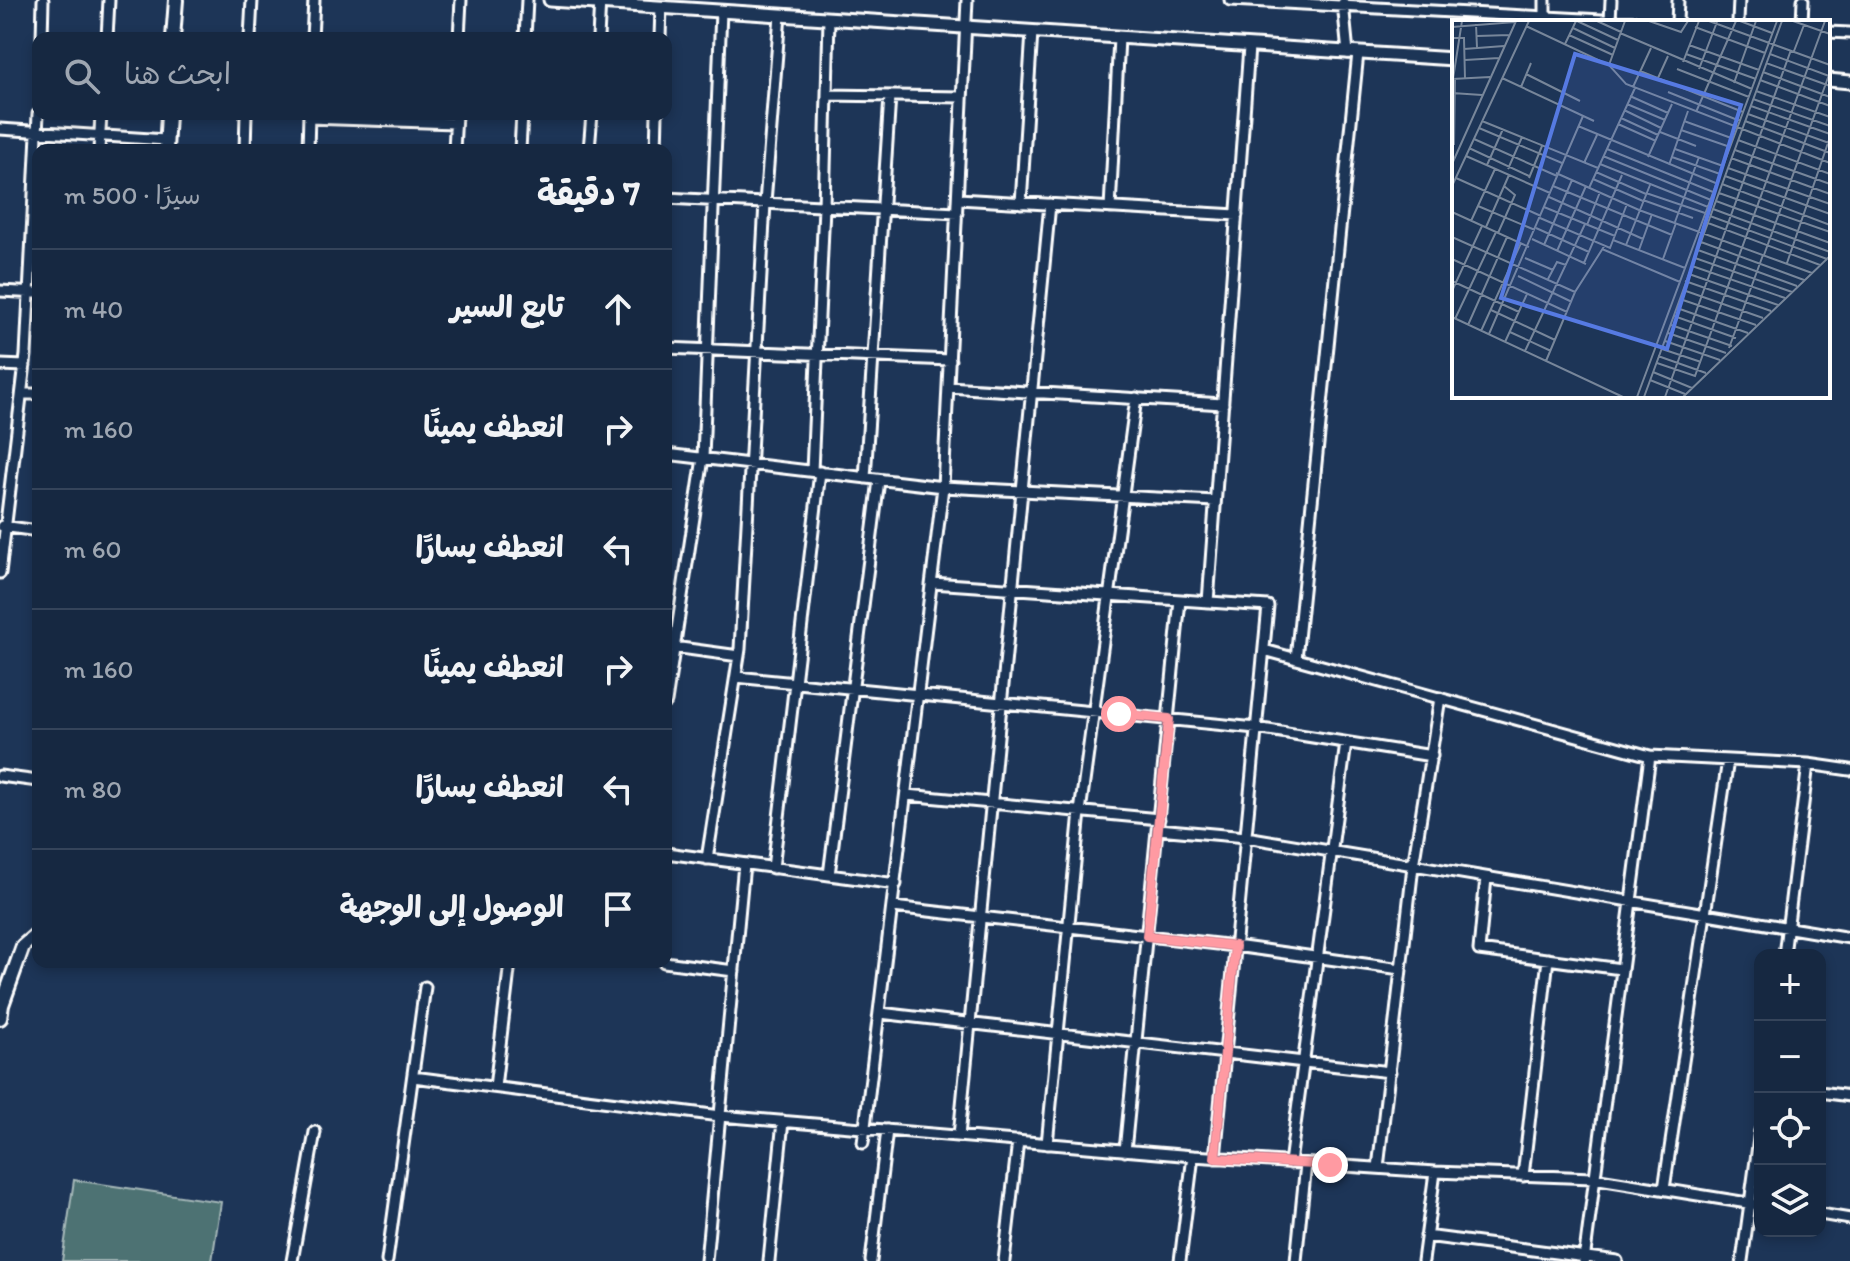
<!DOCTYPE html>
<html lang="ar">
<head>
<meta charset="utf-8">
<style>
	body { margin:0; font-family:Itim,"Playpen Sans Arabic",sans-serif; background:#1f3048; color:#f1f3f6; direction:rtl }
	.controls { position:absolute; right:24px; bottom:24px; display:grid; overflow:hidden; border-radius:16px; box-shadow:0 4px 12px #0003 }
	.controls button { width:72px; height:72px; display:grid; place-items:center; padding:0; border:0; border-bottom:2px solid #35445a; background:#162841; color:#f1f3f6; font:40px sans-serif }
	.stop { position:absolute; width:24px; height:24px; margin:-18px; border:6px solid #ff9aa2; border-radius:50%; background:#fff }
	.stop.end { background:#ff9aa2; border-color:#fff; box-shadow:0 2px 8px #0008 }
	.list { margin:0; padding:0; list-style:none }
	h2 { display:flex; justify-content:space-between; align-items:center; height:104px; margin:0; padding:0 32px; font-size:34px }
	h2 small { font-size:26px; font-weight:400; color:#9ea6b1 }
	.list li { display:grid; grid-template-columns:52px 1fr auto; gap:24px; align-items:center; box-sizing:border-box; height:120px; padding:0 32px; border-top:2px solid #35445a }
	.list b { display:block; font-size:30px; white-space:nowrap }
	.list em { font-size:26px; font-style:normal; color:#9ea6b1 }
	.icon { flex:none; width:44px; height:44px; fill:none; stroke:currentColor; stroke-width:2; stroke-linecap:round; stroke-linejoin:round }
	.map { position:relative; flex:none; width:1850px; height:1261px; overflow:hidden; direction:ltr }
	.search { position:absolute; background:#162841; box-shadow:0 4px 12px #0003; left:32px; top:32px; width:640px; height:88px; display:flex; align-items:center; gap:20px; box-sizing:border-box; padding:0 28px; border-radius:16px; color:#9ea6b1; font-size:30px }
	.panel { position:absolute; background:#162841; box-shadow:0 4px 12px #0003; left:32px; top:144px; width:640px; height:824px; border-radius:16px; direction:rtl }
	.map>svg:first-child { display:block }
	.pitch { fill:#4e7273; stroke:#a6b8b9; stroke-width:2 }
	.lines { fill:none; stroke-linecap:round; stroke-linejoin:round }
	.minor-casing { stroke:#fff; stroke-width:15 }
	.tertiary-casing { stroke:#fff; stroke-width:17 }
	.secondary-casing { stroke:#fff; stroke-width:18 }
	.minor { stroke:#1d3557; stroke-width:9 }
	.tertiary { stroke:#1d3557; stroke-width:11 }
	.secondary { stroke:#1d3557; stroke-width:12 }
	.route { stroke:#ff9aa2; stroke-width:10 }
	.inset-road { fill:none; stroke:#77869a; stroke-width:2 }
	.view { fill:#567ae2; fill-opacity:0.15; stroke:#567ae2; stroke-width:4 }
	.inset-edge { fill:none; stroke:#fff; stroke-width:4 }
</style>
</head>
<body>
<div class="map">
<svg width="1850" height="1261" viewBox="0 0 1850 1261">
	<rect width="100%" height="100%" fill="#1d3557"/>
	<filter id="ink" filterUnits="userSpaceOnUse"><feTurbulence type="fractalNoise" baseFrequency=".0125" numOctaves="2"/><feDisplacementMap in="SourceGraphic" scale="16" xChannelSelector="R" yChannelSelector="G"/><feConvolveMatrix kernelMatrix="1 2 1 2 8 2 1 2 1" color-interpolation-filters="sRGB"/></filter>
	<g filter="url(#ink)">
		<path class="pitch" d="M74,1180L221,1202L212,1261H62Z"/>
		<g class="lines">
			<g class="minor-casing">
				<path id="minor" d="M1230,0L1639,22
					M1343,3L1348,53
					M1545,17V0
					M1610,21L1611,0
					M1677,22L1678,0
					M1738,22L1739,0
					M1802,22L1803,0
					M1828,32L1850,33
					M42,38L43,0
					M107,38L109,0
					M250,38L252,0
					M312,38L314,0
					M459,38L461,0
					M525,38L527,0
					M598,38L600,0
					M660,38L661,7
					M827,95L962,97
					M309,118L455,123
					M0,129L166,140
					M99,150L101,114
					M245,150L246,114
					M308,150L309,114
					M454,150L456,114
					M520,150L522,114
					M589,150L592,114
					M656,150L657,114
					M666,198L957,213
					M958,199L1237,215
					M1021,203L1032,32
					M1110,208L1119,38
					M0,291L38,293
					M666,348L950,360
					M0,365L25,366
					M948,387L1223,404
					M22,394H38
					M666,454L943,487L1215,501
					M812,471L824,207L829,19
					M865,478L890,96
					M2,526L38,531
					M0,573L26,355L38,114
					M932,583L1268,606L1215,1158
					M1208,602L1249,47
					M666,646L739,656
					M1264,650L1650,756L1808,764L1850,770
					M1296,659L1358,53
					M736,677L1256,728L1432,756
					M666,702L703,458L721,11
					M0,776L38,781
					M907,795L1159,819
					M1158,829L1246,837L1850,938
					M666,853L896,884
					M707,859L740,649L765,203L780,15
					M773,868L820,472
					M829,875L879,480
					M1486,878L1479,950L1621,969
					M893,907L1235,946L1401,969
					M1784,955L1808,764
					M664,962L734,971
					M880,1013L1390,1072
					M413,1077L720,1116L1193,1156L1435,1172L1593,1178L1760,1205
					M495,1087L510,962
					M1820,1092L1850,1096
					M959,1136L1050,204
					M863,1143L943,487L967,0
					M1047,1144L1080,812L1136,398
					M1125,1151L1180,600
					M1290,1163L1346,743
					M1378,1168L1413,866L1440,698
					M1523,1176L1548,959
					M1664,1189L1728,760
					M1820,1214L1850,1219
					M1426,1236L1617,1261
					M292,1261L315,1132
					M387,1261L425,987
					M706,1261L744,864
					M769,1261L783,1121
					M871,1261L887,1130
					M1004,1261L1018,1141
					M1180,1261L1193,1156
					M1296,1261L1306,1164
					M1423,1261L1435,1172
					M1584,1261L1650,756
					M1742,1261L1760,1131"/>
			</g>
			<g class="tertiary-casing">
				<path id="tertiary" d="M550,0L1454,59
					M1828,80L1850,82"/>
			</g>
			<g class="secondary-casing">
				<path id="secondary" d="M173,38L176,0
					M166,150L168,114
					M0,1018L2,1005L23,946L38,933"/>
			</g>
			<use href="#minor" class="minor"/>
			<use href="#tertiary" class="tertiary"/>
			<use href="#secondary" class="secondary"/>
		</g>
	</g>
	<g class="lines" filter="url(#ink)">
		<path class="route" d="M1119,714L1169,719L1147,936L1235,946L1215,1158L1330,1165"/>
	</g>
	<g transform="translate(1452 20)">
		<rect width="378" height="378" fill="#1d3557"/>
		<path class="inset-road" d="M125,1L166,20M145,1L169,12M197,1L229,12L236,1M257,1L378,45M288,1L320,13M341,1L378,14M24,4L25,28M74,6L157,45L174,64L378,143M0,7L63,2M243,7L313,33M121,8L163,28M168,13L300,69M117,15L161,35M25,16L58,15M0,18H12L13,59M113,24L124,1M237,25L307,50M12,29L52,26M342,31L352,5M234,34L304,59M318,34L377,56M13,40L47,38M231,42L247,1M314,43L378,66M157,45L173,1M225,49L297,77M247,49L265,2M188,51L291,92M311,52L378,77M74,54L128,81M50,58L142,101M206,58L216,36M0,59L38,57M1,59L10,1M308,60L378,86M282,63L304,1M69,67L79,43M181,67L199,28M304,71L378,97M216,72L288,101M0,73L30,75M178,76L216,93M301,79L378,106M175,84L213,100M299,86L378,114M172,90L209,108M244,92L284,1M296,94L377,123M169,98L206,115M30,101L146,148M232,101L282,119M293,101L378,133M166,104L204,121M126,106L266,164M27,108L110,143M229,110L278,127M208,112L244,126M22,119L105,156M286,120L378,154M2,125L3,59M17,128L77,156M155,129L261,172M223,129L271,146M283,130L378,164M14,136L98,173M151,136L259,180M196,137L220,84M220,137L268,154M279,138L378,174M132,143L145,115M0,144L64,1M148,144L256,187M35,145L51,109M217,145L236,91M276,148L378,184M56,149L70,117M144,152L194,174M104,153L187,190L360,253M273,156L378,194M4,158L89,196M77,158L90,126M141,159L191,181M270,164L378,205M0,166L77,1M101,166L220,215M137,168L183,68M194,173L253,193M267,173L378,212M97,177L191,219M191,180L241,198M264,181L378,223M26,186L83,210M92,187L163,216M261,189L378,232M0,192L77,227M258,196L375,239M88,198L158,228L175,184M19,201L43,149M223,202L247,137M256,203L368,245M135,205L148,172M34,207L57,155M84,208L137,232M46,213L63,175L52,166M0,217L123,272M80,219L134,244M161,220L233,248M249,222L352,260M92,225L120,160M174,225L198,165M150,229L228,262M187,230L200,194M246,230L345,266M105,231L134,166M312,235L378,52M73,238L101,250M243,238L340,272M0,239L115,292M211,239L224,203M132,243L170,155M335,243L378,117M240,246L333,278M237,254L326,285M66,256L120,282M96,259L105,242L114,245M0,261L67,292M233,261L319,291M231,270L311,298M0,271L30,206M228,279L304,305M225,288L296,313M39,290L103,320M222,296L284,318M0,297L171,377M3,299L44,212M16,305L55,217M219,305L280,326M29,311L69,223M58,312L99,331M216,313L274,333M37,314L131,96M213,321L268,340M53,322L75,274M277,328L311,235M210,329L249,342M73,331L133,204M206,336L254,353M94,341L123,272L153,225M205,343L243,356L373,1M201,352L240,368M198,360L233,374M185,377L325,1M192,377L330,1M213,377L339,30M231,377L378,236"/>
		<path class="view" d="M123,34L289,85L215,329L49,278Z"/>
		<rect width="378" height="378" class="inset-edge"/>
	</g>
</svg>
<div class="controls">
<button>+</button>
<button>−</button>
<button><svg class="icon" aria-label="locate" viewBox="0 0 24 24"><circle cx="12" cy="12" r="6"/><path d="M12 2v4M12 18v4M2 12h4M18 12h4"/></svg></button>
<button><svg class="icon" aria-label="layers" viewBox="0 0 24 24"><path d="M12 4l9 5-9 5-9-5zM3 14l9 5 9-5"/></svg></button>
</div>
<div class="stop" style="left:1119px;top:714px"></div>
<div class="stop end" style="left:1330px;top:1165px"></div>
<div class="search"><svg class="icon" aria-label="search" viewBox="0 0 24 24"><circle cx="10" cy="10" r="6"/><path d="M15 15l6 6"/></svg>ابحث هنا</div>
<section class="panel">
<h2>7 دقيقة<small>سيرًا · 500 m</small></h2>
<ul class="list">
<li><svg class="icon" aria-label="ahead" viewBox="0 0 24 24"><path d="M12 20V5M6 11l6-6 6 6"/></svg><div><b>تابع السير</b></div><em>40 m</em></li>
<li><svg class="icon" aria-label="right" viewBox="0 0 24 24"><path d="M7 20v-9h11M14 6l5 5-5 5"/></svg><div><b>انعطف يمينًا</b></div><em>160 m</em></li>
<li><svg class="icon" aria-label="left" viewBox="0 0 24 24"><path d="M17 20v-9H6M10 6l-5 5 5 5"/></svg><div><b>انعطف يسارًا</b></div><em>60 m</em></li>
<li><svg class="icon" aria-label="right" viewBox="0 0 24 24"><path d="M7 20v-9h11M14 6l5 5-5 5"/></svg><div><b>انعطف يمينًا</b></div><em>160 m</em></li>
<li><svg class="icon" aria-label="left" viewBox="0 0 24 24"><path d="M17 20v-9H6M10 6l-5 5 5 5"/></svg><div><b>انعطف يسارًا</b></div><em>80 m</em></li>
<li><svg class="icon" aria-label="arrive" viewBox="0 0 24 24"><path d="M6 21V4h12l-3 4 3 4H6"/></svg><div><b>الوصول إلى الوجهة</b></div></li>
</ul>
</section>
</div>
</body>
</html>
